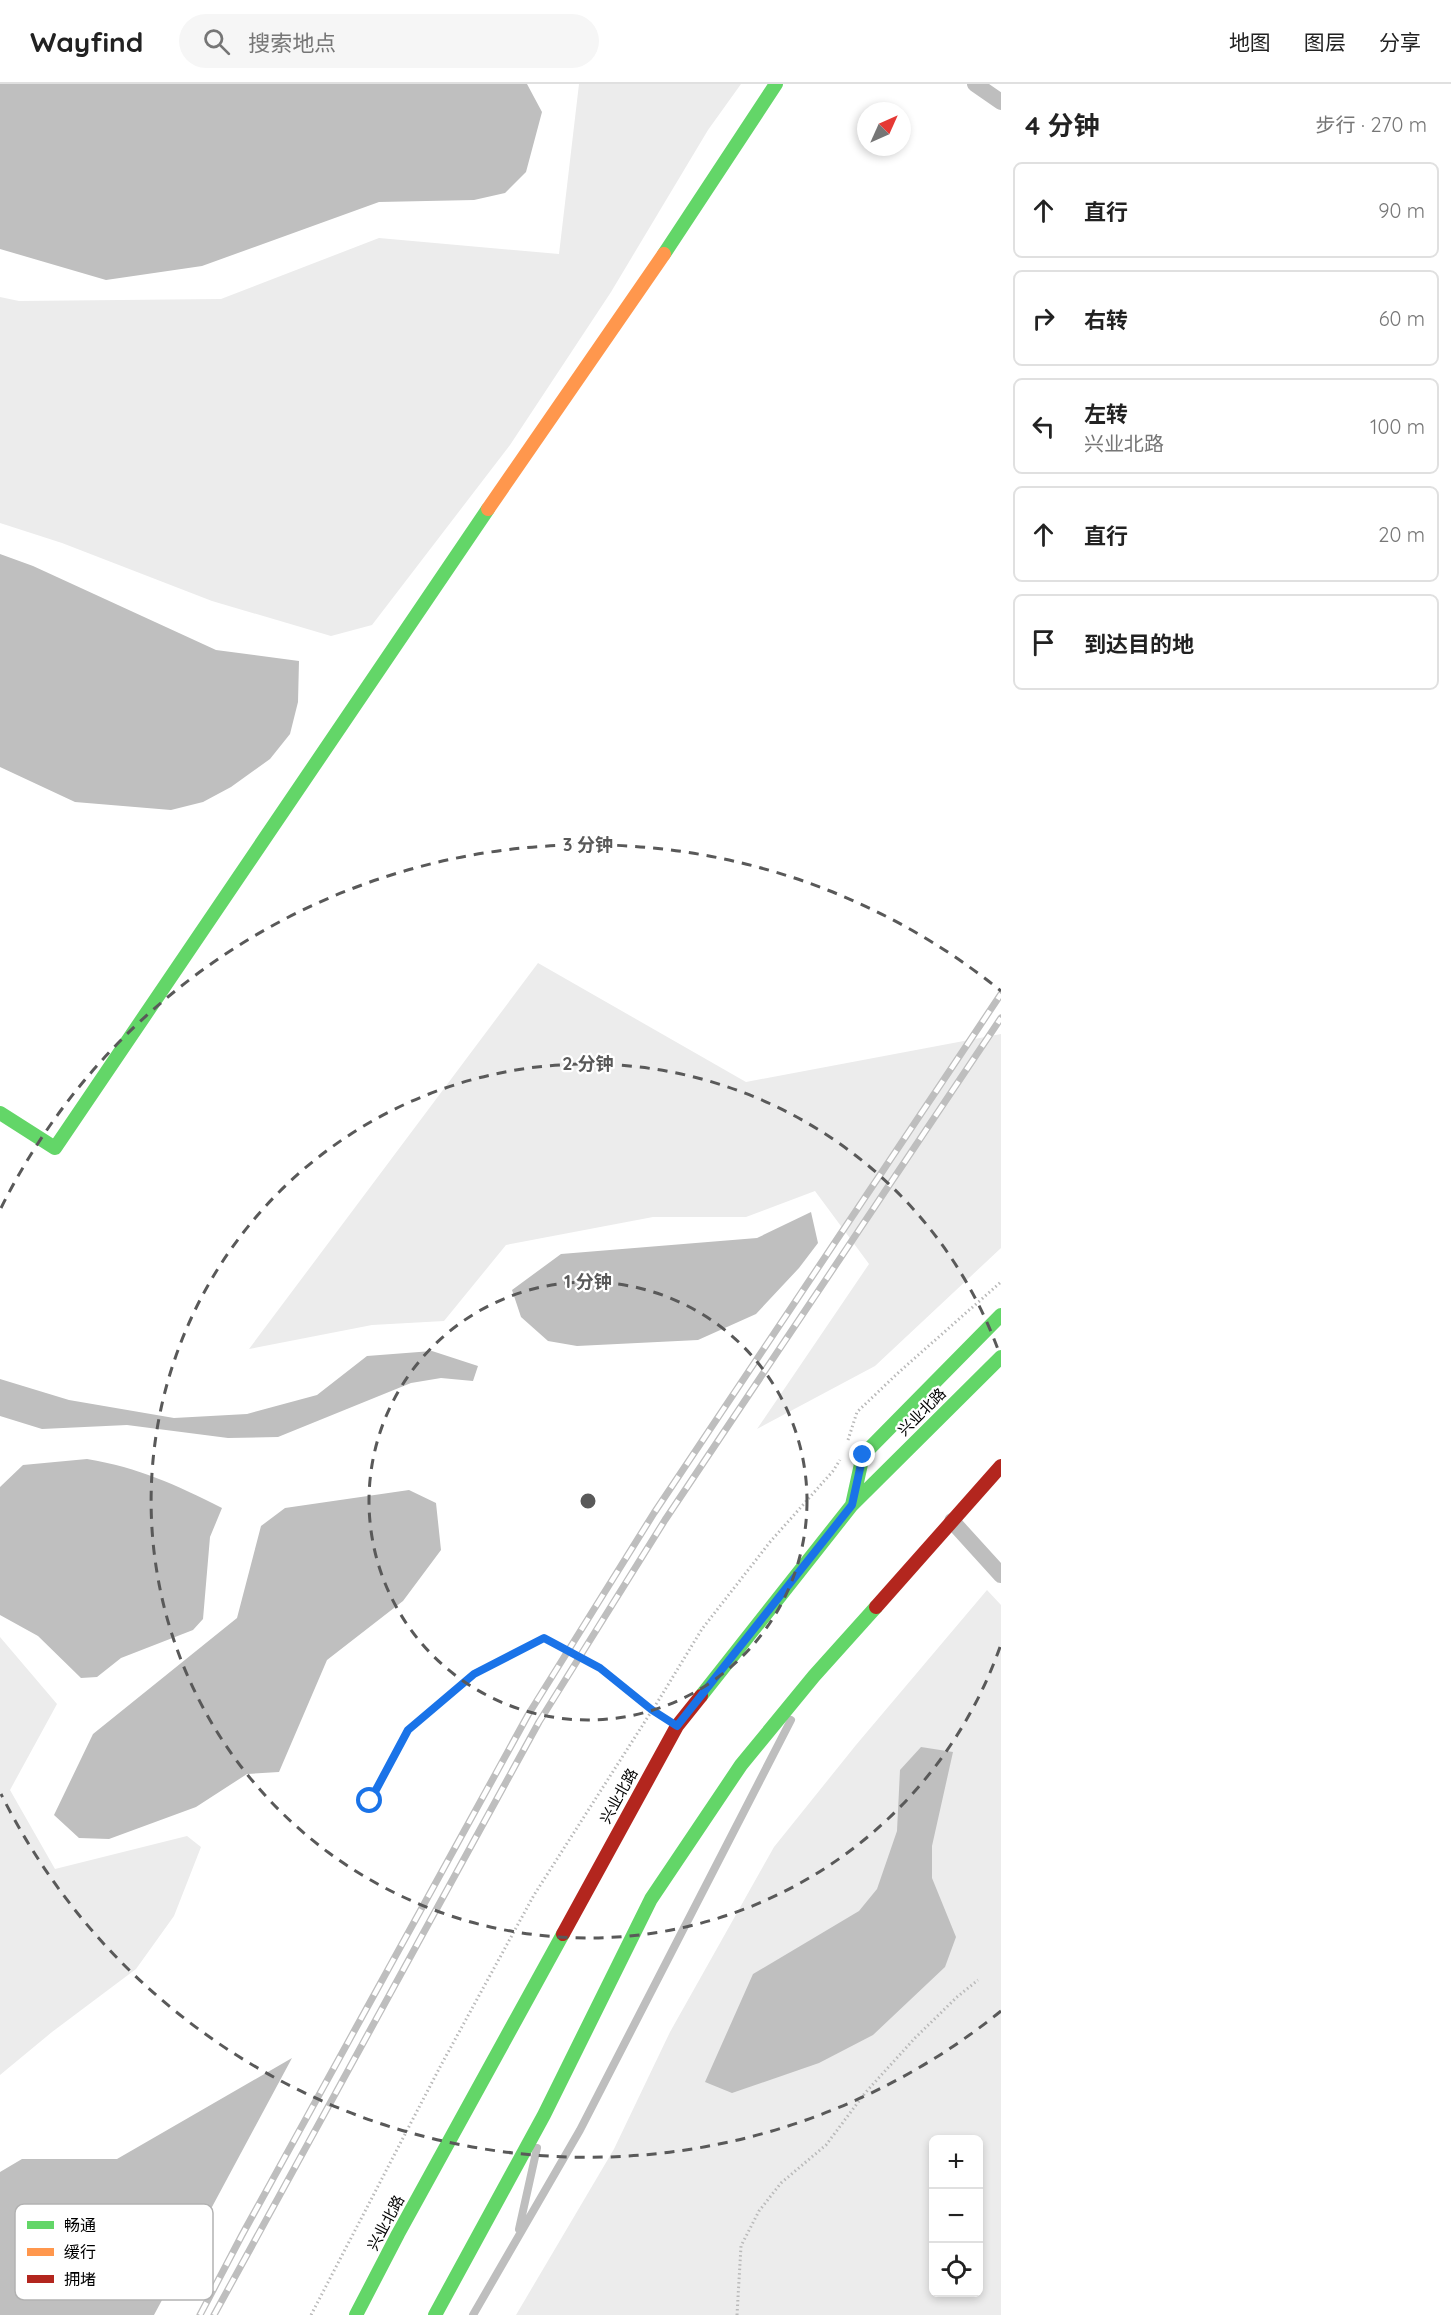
<!DOCTYPE html>
<html lang="zh">
<head>
<meta charset="utf-8">
<style>
	body { margin:0; font-family:Quicksand,"Noto Sans SC",sans-serif; background:#f6f6f6; color:#222 }
	.controls { position:absolute; right:18px; bottom:18px; display:grid; overflow:hidden; border-radius:9px; box-shadow:0 3px 9px #0003 }
	.controls button { width:54px; height:54px; display:grid; place-items:center; padding:0; border:0; border-bottom:2px solid #e0e0e0; background:#fff; color:#222; font:30px sans-serif }
	.compass { position:absolute; left:857px; top:18px; width:54px; height:54px; border-radius:50%; background:#fff; box-shadow:0 3px 9px #0003; rotate:45deg }
	.stop { position:absolute; width:18px; height:18px; margin:-14px; border:4px solid #1a73e8; border-radius:50%; background:#fff }
	.stop.end { background:#1a73e8; border-color:#fff; box-shadow:0 2px 6px #0008 }
	.list { margin:0; padding:0; list-style:none }
	h2 { display:flex; justify-content:space-between; align-items:center; height:78px; margin:0; padding:0 24px; font-size:26px }
	h2 small { font-size:20px; font-weight:400; color:#767676 }
	.list li { display:grid; grid-template-columns:39px 1fr auto; gap:18px; align-items:center; box-sizing:border-box; height:96px; margin:0 12px 12px; padding:0 12px; border:2px solid #e0e0e0; border-radius:9px }
	.list b { display:block; font-size:22px; white-space:nowrap }
	.list p { margin:0; font-size:20px; white-space:nowrap; color:#767676 }
	.list em { font-size:20px; font-style:normal; color:#767676 }
	.icon { flex:none; width:33px; height:33px; fill:none; stroke:currentColor; stroke-width:2; stroke-linecap:round; stroke-linejoin:round }
	.map { position:relative; flex:none; width:1001px; height:2231px; overflow:hidden }
	header { display:flex; align-items:center; gap:36px; box-sizing:border-box; height:84px; padding:0 30px; background:#fff; border-bottom:2px solid #e0e0e0 }
	header strong { font-size:28px }
	nav { display:flex; gap:33px; margin-inline-start:auto; font-size:21px }
	.search { width:420px; height:54px; background:#f6f6f6; display:flex; align-items:center; gap:15px; box-sizing:border-box; padding:0 21px; border-radius:33px; color:#767676; font-size:22px }
	main { display:flex }
	aside { flex:1; background:#fff }
	.map>svg:first-child { display:block }
	.green { fill:#ececec; fill-rule:evenodd }
	.water { fill:#bfbfbf }
	.lines { fill:none; stroke-linecap:round; stroke-linejoin:round }
	.path { stroke:#b9b9b9; stroke-width:3; stroke-dasharray:1.5 3; stroke-linecap:butt }
	.lane { stroke:#bebebe; stroke-width:8 }
	.street { stroke:#bebebe; stroke-width:16 }
	.fast { stroke:#63d668; stroke-width:14 }
	.slow { stroke:#ff974d; stroke-width:14 }
	.jam { stroke:#b3261e; stroke-width:14 }
	.rail-casing { stroke:#bebebe; stroke-width:7 }
	.rail { stroke:#fff; stroke-width:4.5; stroke-dasharray:14; stroke-linecap:butt }
	.route { stroke:#1a73e8; stroke-width:8 }
	.ring { fill:none; stroke:#595959; stroke-width:3; stroke-dasharray:10 8 }
	.labels { text-anchor:middle; stroke-width:4.5; stroke-linejoin:round; paint-order:stroke }
	.street-label { font-size:15px; fill:#000; stroke:#fff }
	.key { fill:#fff; stroke:#b2b2b2; stroke-width:1.5 }
	.key-label { font-size:16px; fill:#000 }
	.centre { fill:#595959; stroke:#fff; stroke-width:3 }
	.ring-label { font-size:18px; text-anchor:middle; font-weight:bold; fill:#595959; stroke:#fff; stroke-width:4.5; stroke-linejoin:round; paint-order:stroke }
</style>
</head>
<body>
<header>
<strong>Wayfind</strong>
<div class="search"><svg class="icon" aria-label="search" viewBox="0 0 24 24"><circle cx="10" cy="10" r="6"/><path d="M15 15l6 6"/></svg>搜索地点</div>
<nav><a>地图</a><a>图层</a><a>分享</a></nav>
</header>
<main>
<div class="map">
<svg width="1001" height="2231" viewBox="0 0 1001 2231">
	<rect width="100%" height="100%" fill="#fff"/>
	<path class="green" d="M579,0H741L708,46L611,208L510,361L372,541L331,552L212,517L62,459L0,439V213L19,217L221,215L379,154L559,170Z
		M538,879L746,998L1001,950V1164L875,1282L757,1345L869,1180L815,1107L746,1133H653L506,1161L444,1237L372,1241L249,1265Z
		M987,1506L1001,1521V2231H516L614,2065L670,1948L774,1763L856,1661ZM934,2056H978V2208H934Z
		M0,1553L57,1620L10,1706L55,1785L187,1752L201,1763L174,1832L136,1885L52,1948L0,1991Z"/>
	<path class="water" d="M0,0H527L542,28L526,88L505,109L474,116L379,118L202,182L106,196L0,165Z
		M0,470L33,482L216,566L299,577L298,618L290,650L270,675L231,703L203,718L171,726L75,718L0,683Z
		M811,1128L818,1159L799,1184L756,1230L698,1256L577,1262L548,1257L521,1233L512,1206L561,1170L757,1154Z
		M432,1267L478,1282L473,1297L441,1294L411,1299L278,1353L228,1354L127,1341L42,1345L0,1332V1295L69,1316L174,1334L247,1330L317,1311L367,1272Z
		M87,1375C140,1384 174,1400 222,1424L210,1453L203,1535L193,1546L121,1574L97,1593L81,1594L38,1552L0,1531V1403L23,1381Z
		M409,1406L436,1419L441,1466L403,1517L327,1576L279,1688L247,1690L196,1723L109,1755L79,1754L54,1731L93,1650L237,1534L261,1442L285,1424Z
		M921,1663L953,1668L932,1762V1794L956,1853L945,1883L873,1951L819,1979L732,2009L705,1998L753,1890L859,1827L877,1805L897,1747L900,1686Z
		M292,1974L154,2231H0V2088L22,2075H117Z"/>
	<g class="lines">
		<path class="path" d="M848,1356L857,1328L899,1288L1001,1198
			M370,1717L407,1646L474,1590L544,1554L600,1584L660,1632
			M311,2231L440,1983L534,1811L660,1614L702,1545L770,1458L833,1387L840,1376
			M737,2231L741,2162L759,2127L781,2099L826,2061L865,2009L915,1954L957,1913L978,1896"/>
		<path class="lane" d="M519,2145L537,2064
			M473,2231L580,2046L791,1636"/>
		<path class="street" d="M975,0L1001,18
			M952,1437L1001,1491"/>
		<path class="fast" d="M664,170L776,0
			M0,1029L55,1064L488,425
			M852,1421L863,1371L1001,1231
			M701,1612L852,1421L1001,1273
			M356,2231L398,2150L563,1850
			M435,2231L544,2031L651,1815L741,1681L814,1592L876,1523"/>
		<path class="slow" d="M488,425L664,170"/>
		<path class="jam" d="M876,1523L1001,1382
			M563,1850L677,1642L701,1612"/>
		<g class="rail-casing">
			<path id="rail" d="M200,2231L242,2151L528,1631L654,1429L1001,910
				M214,2231L539,1638L665,1436L1001,934"/>
		</g>
		<use href="#rail" class="rail"/>
	</g>
	<g class="lines">
		<path class="route" d="M370,1717L408,1646L474,1590L544,1554L600,1584L652,1626L677,1642L852,1421L863,1371"/>
	</g>
	<g class="ring">
		<circle cx="588" cy="1417" r="219"/>
		<path d="M1000 1563A437 437 0 1 1 1000 1271"/>
		<path d="M1001 1927A656 656 0 0 1 1 1710M1 1124A656 656 0 0 1 1001 907"/>
	</g>
	<g class="labels">
		<g class="street-label">
			<text transform="translate(922 1328) rotate(-45)" y="5">兴业北路</text>
			<text transform="translate(619 1712) rotate(-61)" y="5">兴业北路</text>
			<text transform="translate(386 2139) rotate(-62)" y="5">兴业北路</text>
		</g>
	</g>
	<rect x="15" y="2120" width="198" height="96" rx="9" class="key"/>
	<rect x="27" y="2137" width="27" height="8" fill="#63d668"/>
	<rect x="27" y="2164" width="27" height="8" fill="#ff974d"/>
	<rect x="27" y="2191" width="27" height="8" fill="#b3261e"/>
	<g class="key-label">
		<text x="64" y="2147">畅通</text>
		<text x="64" y="2174">缓行</text>
		<text x="64" y="2201">拥堵</text>
	</g>
	<circle cx="588" cy="1417" r="9" class="centre"/>
	<g class="ring-label">
		<text x="588" y="767">3 分钟</text>
		<text x="588" y="986">2 分钟</text>
		<text x="588" y="1204">1 分钟</text>
	</g>
</svg>
<div class="controls">
<button>+</button>
<button>−</button>
<button><svg class="icon" aria-label="locate" viewBox="0 0 24 24"><circle cx="12" cy="12" r="6"/><path d="M12 2v4M12 18v4M2 12h4M18 12h4"/></svg></button>
</div>
<svg class="compass" viewBox="-18 -18 36 36"><path d="M0-13l5 13h-10z" fill="#e53935"/><path d="M0 13l5-13h-10z" fill="#767676"/></svg>
<div class="stop" style="left:370px;top:1717px"></div>
<div class="stop end" style="left:863px;top:1371px"></div>
</div>
<aside>
<h2>4 分钟<small>步行 · 270 m</small></h2>
<ul class="list">
<li><svg class="icon" aria-label="ahead" viewBox="0 0 24 24"><path d="M12 20V5M6 11l6-6 6 6"/></svg><div><b>直行</b></div><em>90 m</em></li>
<li><svg class="icon" aria-label="right" viewBox="0 0 24 24"><path d="M7 20v-9h11M14 6l5 5-5 5"/></svg><div><b>右转</b></div><em>60 m</em></li>
<li><svg class="icon" aria-label="left" viewBox="0 0 24 24"><path d="M17 20v-9H6M10 6l-5 5 5 5"/></svg><div><b>左转</b><p>兴业北路</p></div><em>100 m</em></li>
<li><svg class="icon" aria-label="ahead" viewBox="0 0 24 24"><path d="M12 20V5M6 11l6-6 6 6"/></svg><div><b>直行</b></div><em>20 m</em></li>
<li><svg class="icon" aria-label="arrive" viewBox="0 0 24 24"><path d="M6 21V4h12l-3 4 3 4H6"/></svg><div><b>到达目的地</b></div></li>
</ul>
</aside>
</main>
</body>
</html>
